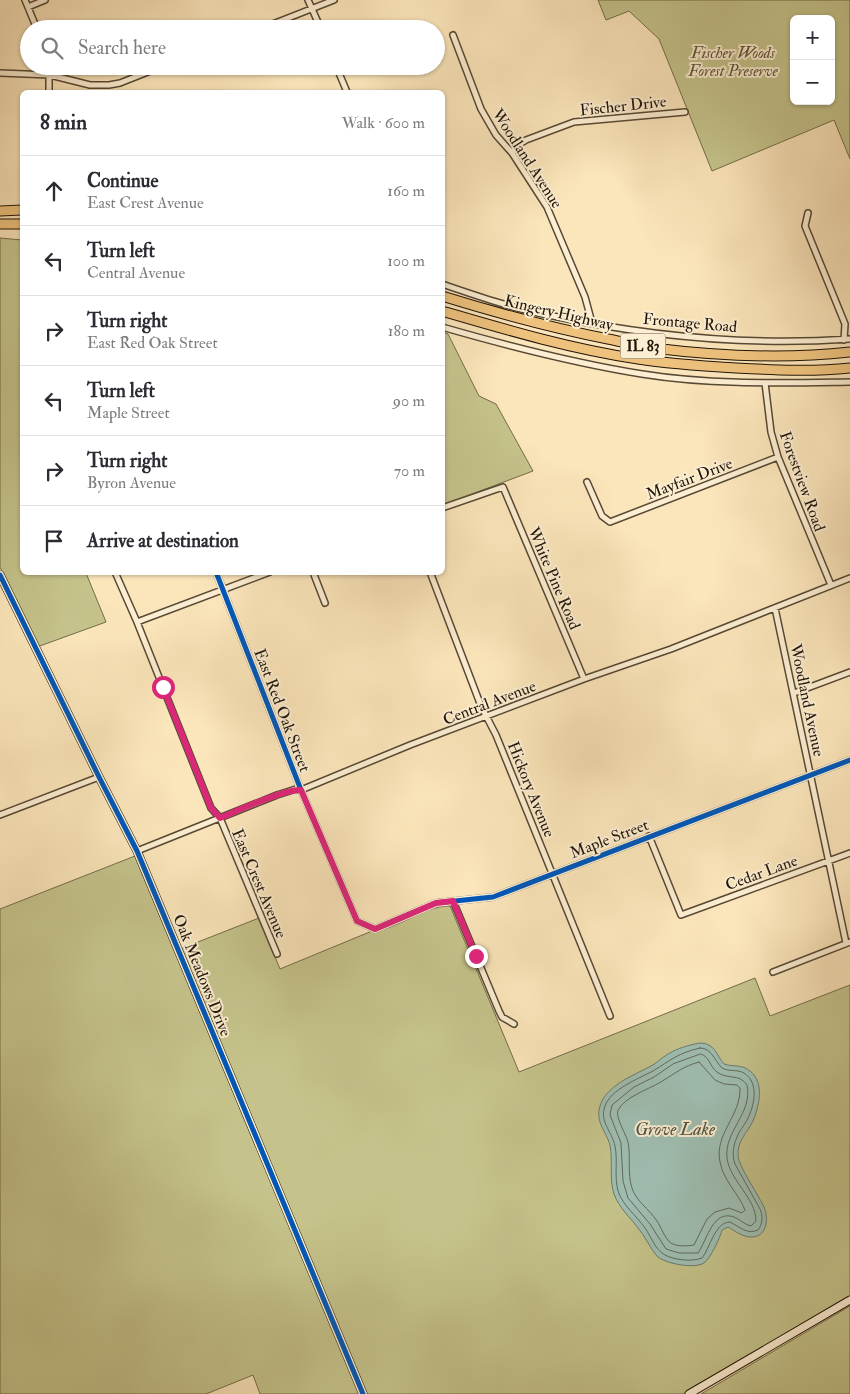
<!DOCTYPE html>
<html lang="en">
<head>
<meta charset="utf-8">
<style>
	body { margin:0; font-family:"IM FELL Double Pica",serif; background:#f2f2f3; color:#2b2b33 }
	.controls { position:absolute; right:15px; top:15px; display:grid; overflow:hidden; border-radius:8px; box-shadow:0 1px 4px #0004 }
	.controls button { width:45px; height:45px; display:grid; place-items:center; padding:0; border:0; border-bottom:1px solid #e1e1e2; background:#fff; color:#2b2b33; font:25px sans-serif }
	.stop { position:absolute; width:15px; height:15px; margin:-11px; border:4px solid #db2777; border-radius:50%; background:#fff }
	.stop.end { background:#db2777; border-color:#fff; box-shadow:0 1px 5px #0008 }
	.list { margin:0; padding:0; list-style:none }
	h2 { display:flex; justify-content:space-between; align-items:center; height:65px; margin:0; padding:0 20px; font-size:21px }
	h2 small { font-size:16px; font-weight:400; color:#7c7c81 }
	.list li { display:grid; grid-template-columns:32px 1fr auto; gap:15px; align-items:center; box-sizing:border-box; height:70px; padding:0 20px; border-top:1px solid #e1e1e2 }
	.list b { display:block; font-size:19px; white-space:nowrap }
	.list p { margin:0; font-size:16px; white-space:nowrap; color:#7c7c81 }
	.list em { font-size:16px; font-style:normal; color:#7c7c81 }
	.icon { flex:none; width:28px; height:28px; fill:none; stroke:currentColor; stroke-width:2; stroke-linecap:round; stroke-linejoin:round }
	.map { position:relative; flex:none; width:850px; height:1394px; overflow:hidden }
	.search { position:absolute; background:#fff; box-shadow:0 1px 4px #0004; left:20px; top:20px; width:425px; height:55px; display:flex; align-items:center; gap:12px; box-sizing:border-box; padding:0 18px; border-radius:28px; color:#7c7c81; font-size:19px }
	.panel { position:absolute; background:#fff; box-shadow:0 1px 4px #0004; left:20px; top:90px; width:425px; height:485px; border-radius:8px }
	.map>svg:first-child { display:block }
	.green { fill:#c5c38b; stroke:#726c49; fill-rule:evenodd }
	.water { fill:#9fbfb3; stroke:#6c7b6e }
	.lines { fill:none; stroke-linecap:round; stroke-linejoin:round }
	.shore { stroke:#606a5d; stroke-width:1 }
	.street-casing { stroke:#574834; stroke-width:8 }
	.secondary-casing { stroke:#201407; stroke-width:9 }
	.highway-casing { stroke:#201407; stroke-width:11 }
	.street { stroke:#fceed2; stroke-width:5 }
	.secondary { stroke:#fceed2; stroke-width:7 }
	.highway { stroke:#eec27d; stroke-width:9 }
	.cycleway-casing { stroke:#fceed2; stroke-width:8 }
	.cycleway { stroke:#0057b8; stroke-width:5 }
	.route { stroke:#db2777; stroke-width:6 }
	.labels { text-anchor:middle; stroke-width:4; stroke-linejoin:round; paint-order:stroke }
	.shield { fill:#fceed2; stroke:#625544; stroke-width:1 }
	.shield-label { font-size:15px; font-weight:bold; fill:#201407 }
	.park-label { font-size:16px; font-style:italic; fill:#5a5135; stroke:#fceed2 }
	.street-label { font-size:16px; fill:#201407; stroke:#fceed2 }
	.water-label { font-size:18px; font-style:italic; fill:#4c5043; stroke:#fceed2 }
</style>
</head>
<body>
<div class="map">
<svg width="850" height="1394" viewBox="0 0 850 1394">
	<rect width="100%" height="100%" fill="#fbe5ba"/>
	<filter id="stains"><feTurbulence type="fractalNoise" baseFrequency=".004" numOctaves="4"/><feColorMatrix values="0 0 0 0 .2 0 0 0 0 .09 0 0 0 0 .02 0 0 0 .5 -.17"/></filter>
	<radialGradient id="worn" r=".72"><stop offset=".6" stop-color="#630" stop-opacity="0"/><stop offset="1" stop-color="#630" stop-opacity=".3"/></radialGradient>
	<path class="green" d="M598,0H850V159L834,120L712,171L659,39L629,11L606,20ZM794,19H831V101H794Z
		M0,238L22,240V572L86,573L106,622L37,647L0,567Z
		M443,332L448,334L479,396L496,404L533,471L443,505Z
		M135,856L175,951L259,918L280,969L372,931C400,929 422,906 450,906L519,1072L755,978L770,1016L850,985V1297L683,1394H260L253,1375L206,1394H0V909Z
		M850,1306V1394H701Z"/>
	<path class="water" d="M700,1043C715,1043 716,1055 724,1064C732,1067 742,1064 750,1071C765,1083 759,1106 753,1121C747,1133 737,1141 738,1156C739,1167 758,1194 764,1207C769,1219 767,1238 750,1237C741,1236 735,1231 728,1227L722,1230C720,1238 710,1259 704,1263C695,1269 665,1264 657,1256C650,1248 645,1236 638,1228C630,1217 619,1208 614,1194C609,1179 613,1161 610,1145C606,1131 595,1122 600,1106C606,1086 632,1076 649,1067C656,1064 661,1058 668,1054C678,1048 689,1045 700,1043Z"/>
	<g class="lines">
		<path class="shore" d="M700,1048C712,1048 714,1060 722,1068C729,1072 737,1069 744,1073C760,1083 754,1107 747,1120C744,1126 739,1131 737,1137C733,1146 732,1155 735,1164L760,1209C763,1216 763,1223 758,1230C747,1235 740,1227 730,1222C715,1222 710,1248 702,1258C692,1262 674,1260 665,1255C655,1250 651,1236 645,1228C636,1215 623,1206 618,1191C614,1176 618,1160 615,1146C612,1131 599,1122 605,1106C611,1089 638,1079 653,1071C671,1060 678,1053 700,1048Z
			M701,1054C710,1057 710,1067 717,1072C727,1080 739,1073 747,1085C753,1113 724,1131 727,1158C730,1181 756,1198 756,1221L751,1226C743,1224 738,1217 730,1216C712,1213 706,1242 698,1253H679L666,1249L650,1224L628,1198L623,1181L621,1143L610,1115L612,1105L634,1087L654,1077L673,1064Z
			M699,1062L715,1080L724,1084L737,1085L740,1088C741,1116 714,1134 720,1162C723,1180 739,1194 745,1210L742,1213L729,1208L715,1212L707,1219L694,1245C688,1246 677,1247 671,1243C665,1239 661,1227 657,1221C649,1209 636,1201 632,1188C627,1173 631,1157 628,1142C626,1134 615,1117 618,1110C625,1097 647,1090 659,1083C673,1075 683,1066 699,1062Z"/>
		<g class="street-casing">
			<path id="street" d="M25,0L37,29
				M308,0L321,29
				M28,7L45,0
				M260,29L334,0
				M453,35L481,109L496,135L512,153L547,207L585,297L592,323
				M336,66L347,92
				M0,73L50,75L90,85H109L120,83L163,66
				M49,92V66
				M512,153L516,146L526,140L574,122L685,112
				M808,213L805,226L845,324L844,340
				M442,284C477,296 512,308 548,315C646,336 750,346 850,339
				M442,327C508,346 574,363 642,374C710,385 781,383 850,382
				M765,383L771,432L778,457L831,585
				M587,482L602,516L610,522L778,457
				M442,508L503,487L584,679
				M115,572L137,622L211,808L220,818L277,954
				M216,572L301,790L357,921L375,929L436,903L493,897L850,760
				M313,572L325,603
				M430,572L481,706L496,735L610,1016
				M775,608L846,943
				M137,622L270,572
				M794,693L850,672
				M0,815L99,777
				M649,836L681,915L850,853
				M137,851L277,795L296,789L301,790L410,745L584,679L671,649L850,578
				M453,901L499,1011L502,1017L514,1024
				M773,972L850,942"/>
		</g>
		<g class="secondary-casing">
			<path id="secondary" d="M0,575L99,777L137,851L363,1394
				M689,1394L850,1300"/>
		</g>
		<g class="highway-casing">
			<path id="highway" d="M0,211L22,210
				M0,224H22
				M442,296C497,313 552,328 608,339C623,342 638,346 653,348C717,356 785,359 850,352
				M442,311C507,330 571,349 638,359C670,364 703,366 736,368C774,370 812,372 850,368"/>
		</g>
		<use href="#street" class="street"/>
		<use href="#secondary" class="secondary"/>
		<use href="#highway" class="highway"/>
		<g class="cycleway-casing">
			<path id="cycleway" d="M216,572L301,790L357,921L375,929L436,903L493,897L850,760
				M0,575L99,777L137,851L363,1394"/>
		</g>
		<use href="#cycleway" class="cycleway"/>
	</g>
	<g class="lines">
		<path class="route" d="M163,687L211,808L220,818C237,811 286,788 301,790L357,921L375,929L436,903L453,901L476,956"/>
	</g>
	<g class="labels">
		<rect class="shield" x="620.5" y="333.5" width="45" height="25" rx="4"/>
		<g class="shield-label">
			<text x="643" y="351">IL 83</text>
		</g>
		<g class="park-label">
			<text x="733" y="58">Fischer Woods<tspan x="733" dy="18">Forest Preserve</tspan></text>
		</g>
		<g class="street-label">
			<text transform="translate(623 105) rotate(-6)" y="6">Fischer Drive</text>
			<text transform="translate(528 158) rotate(57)" y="6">Woodland Avenue</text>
			<text transform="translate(559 312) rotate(13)" y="6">Kingery Highway</text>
			<text transform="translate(690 322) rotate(5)" y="6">Frontage Road</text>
			<text transform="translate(689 478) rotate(-21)" y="6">Mayfair Drive</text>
			<text transform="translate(803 481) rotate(70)" y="6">Forestview Road</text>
			<text transform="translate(555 578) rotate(67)" y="6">White Pine Road</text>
			<text transform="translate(808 700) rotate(78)" y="6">Woodland Avenue</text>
			<text transform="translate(489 702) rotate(-21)" y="6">Central Avenue</text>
			<text transform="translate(283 710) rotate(69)" y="6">East Red Oak Street</text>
			<text transform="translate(532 789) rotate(68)" y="6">Hickory Avenue</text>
			<text transform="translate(609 838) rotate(-21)" y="6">Maple Street</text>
			<text transform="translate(761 872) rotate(-20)" y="6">Cedar Lane</text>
			<text transform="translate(260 883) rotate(67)" y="6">East Crest Avenue</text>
			<text transform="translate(203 975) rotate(68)" y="6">Oak Meadows Drive</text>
		</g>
		<g class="water-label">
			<text x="675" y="1135">Grove Lake</text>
		</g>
	</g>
	<rect width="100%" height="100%" filter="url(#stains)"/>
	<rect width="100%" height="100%" fill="url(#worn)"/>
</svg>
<div class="controls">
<button>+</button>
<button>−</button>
</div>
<div class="stop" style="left:163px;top:687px"></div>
<div class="stop end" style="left:476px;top:956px"></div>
<div class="search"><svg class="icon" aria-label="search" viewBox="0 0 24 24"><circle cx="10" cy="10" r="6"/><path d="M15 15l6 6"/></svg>Search here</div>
<section class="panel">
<h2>8 min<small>Walk · 600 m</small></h2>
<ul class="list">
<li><svg class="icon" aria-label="ahead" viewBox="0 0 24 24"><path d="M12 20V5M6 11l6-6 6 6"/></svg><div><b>Continue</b><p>East Crest Avenue</p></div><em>160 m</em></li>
<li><svg class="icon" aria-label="left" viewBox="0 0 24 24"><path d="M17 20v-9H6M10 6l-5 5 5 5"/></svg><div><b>Turn left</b><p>Central Avenue</p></div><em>100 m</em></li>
<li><svg class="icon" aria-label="right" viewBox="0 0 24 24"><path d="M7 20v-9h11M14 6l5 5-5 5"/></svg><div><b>Turn right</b><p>East Red Oak Street</p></div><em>180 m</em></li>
<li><svg class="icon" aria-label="left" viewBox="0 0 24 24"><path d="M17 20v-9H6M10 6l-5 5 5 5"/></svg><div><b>Turn left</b><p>Maple Street</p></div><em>90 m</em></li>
<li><svg class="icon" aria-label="right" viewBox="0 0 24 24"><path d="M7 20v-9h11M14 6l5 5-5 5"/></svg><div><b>Turn right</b><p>Byron Avenue</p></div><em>70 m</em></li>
<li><svg class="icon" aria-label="arrive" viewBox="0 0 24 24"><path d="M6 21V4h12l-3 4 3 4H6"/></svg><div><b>Arrive at destination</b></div></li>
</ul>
</section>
</div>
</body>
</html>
